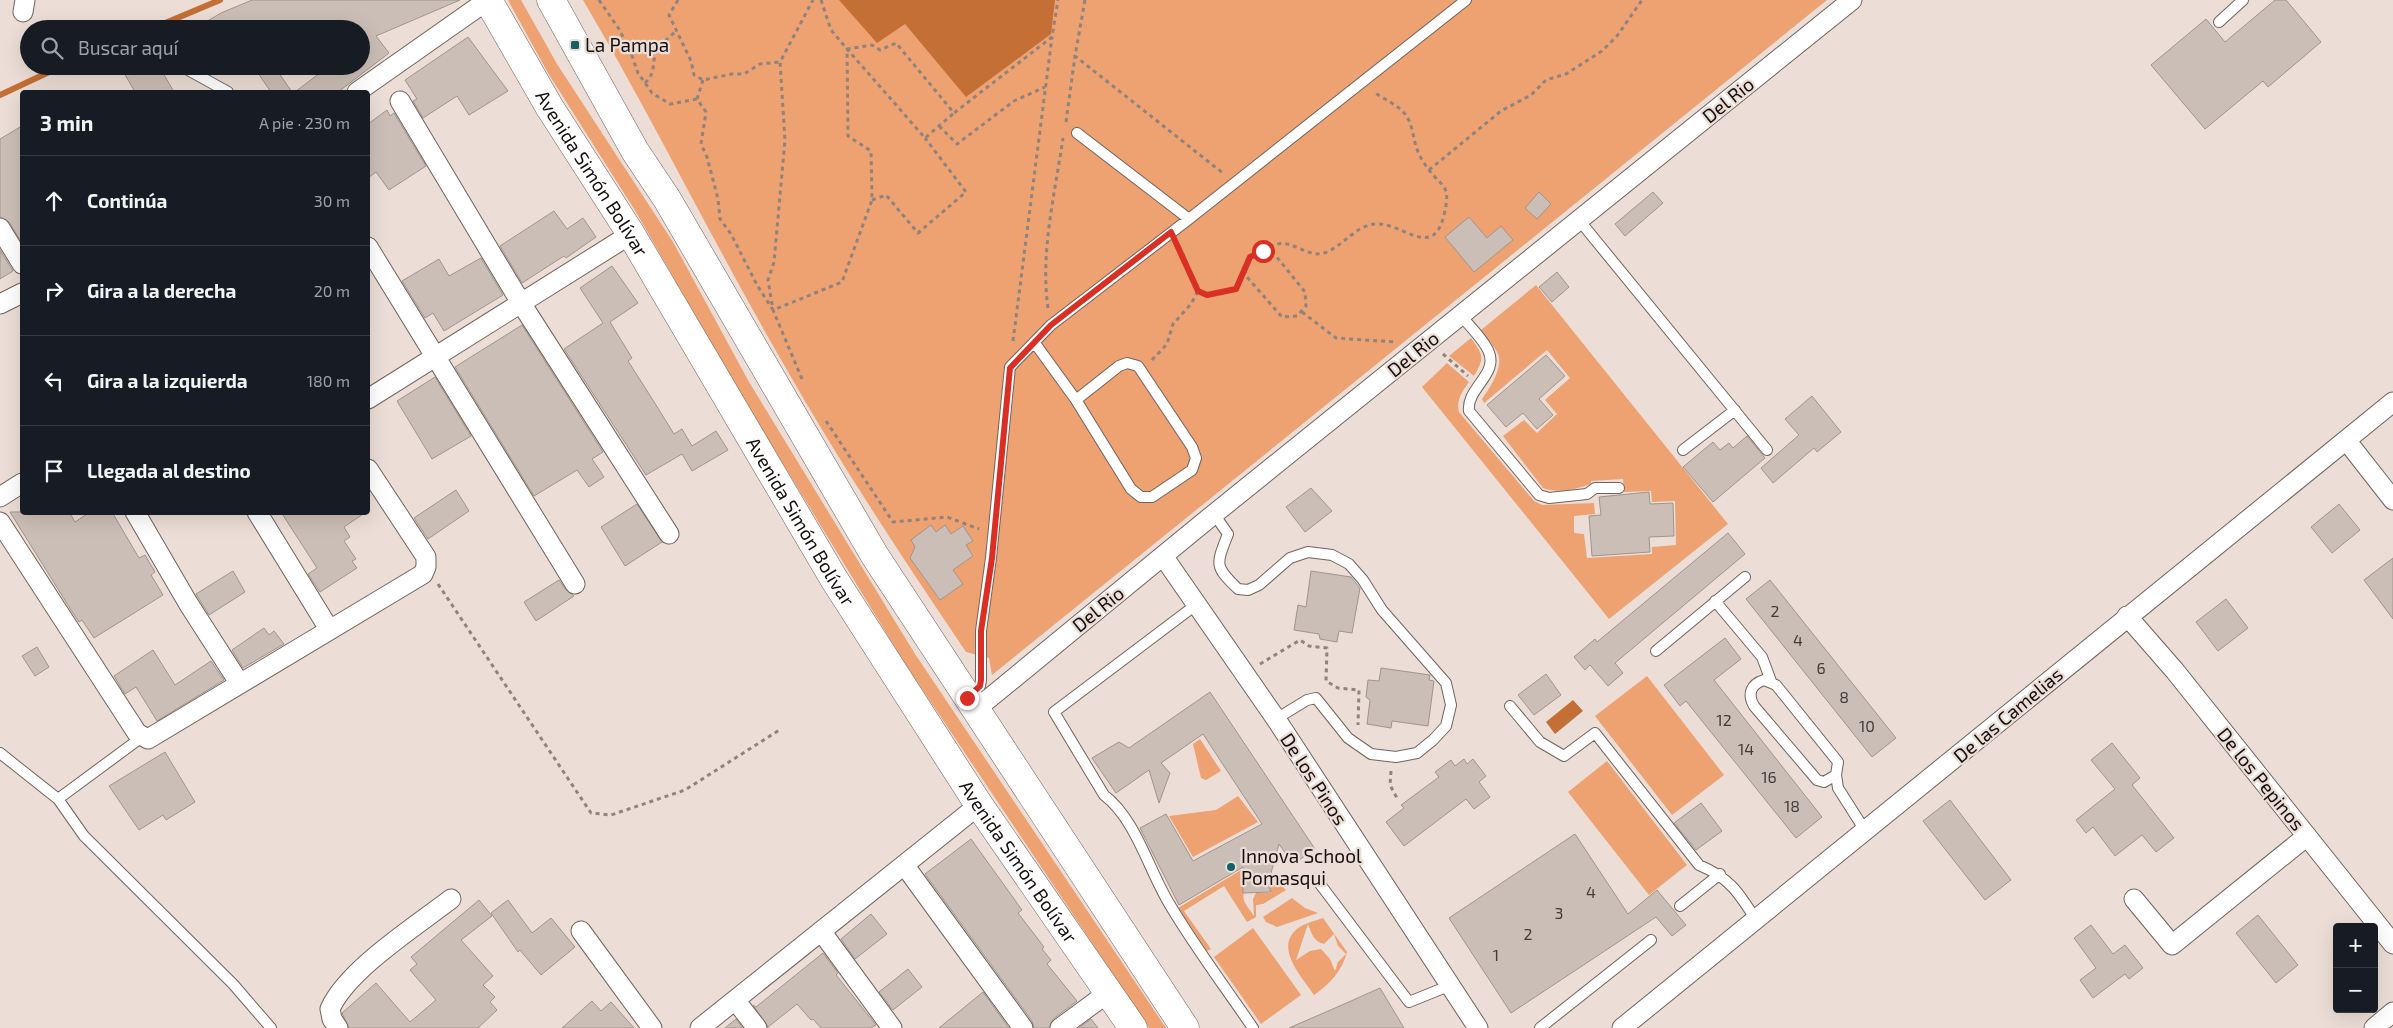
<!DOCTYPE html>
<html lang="es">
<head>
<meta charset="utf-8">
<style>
	body { margin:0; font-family:"Exo 2",sans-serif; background:#20242c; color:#f1f3f6 }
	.controls { position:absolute; right:15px; bottom:15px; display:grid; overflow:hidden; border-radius:5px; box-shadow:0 5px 20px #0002 }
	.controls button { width:45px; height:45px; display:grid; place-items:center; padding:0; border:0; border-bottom:1px solid #363941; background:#171b24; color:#f1f3f6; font:25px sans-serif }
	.stop { position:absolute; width:15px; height:15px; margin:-11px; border:4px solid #d93025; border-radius:50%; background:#fff }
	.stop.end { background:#d93025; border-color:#fff; box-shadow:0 1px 5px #0008 }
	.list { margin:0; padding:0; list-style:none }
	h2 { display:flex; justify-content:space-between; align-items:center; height:65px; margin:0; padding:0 20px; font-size:21px }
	h2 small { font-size:16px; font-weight:400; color:#9ea1a6 }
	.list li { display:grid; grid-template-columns:32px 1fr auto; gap:15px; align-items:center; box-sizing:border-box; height:90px; padding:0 20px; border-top:1px solid #363941 }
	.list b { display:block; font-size:19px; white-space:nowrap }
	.list em { font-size:16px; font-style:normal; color:#9ea1a6 }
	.icon { flex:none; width:28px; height:28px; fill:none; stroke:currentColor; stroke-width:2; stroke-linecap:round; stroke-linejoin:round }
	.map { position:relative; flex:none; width:2393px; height:1028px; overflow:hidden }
	.search { position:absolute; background:#171b24; box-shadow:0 5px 20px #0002; left:20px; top:20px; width:350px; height:55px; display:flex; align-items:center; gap:12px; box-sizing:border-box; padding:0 18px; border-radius:28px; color:#9ea1a6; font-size:19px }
	.panel { position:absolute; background:#171b24; box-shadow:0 5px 20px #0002; left:20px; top:90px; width:350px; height:425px; border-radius:5px }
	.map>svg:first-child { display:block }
	.green { fill:#eea171; fill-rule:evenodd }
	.water { fill:#c46f35 }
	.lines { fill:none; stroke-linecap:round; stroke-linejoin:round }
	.stream { stroke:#c46f35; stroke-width:6 }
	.building { fill:#cbbeb6; stroke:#a1948c }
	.lane-casing { stroke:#70645d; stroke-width:12 }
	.street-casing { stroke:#70645d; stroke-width:21 }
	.highway-casing { stroke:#70645d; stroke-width:29 }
	.path { stroke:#8e847f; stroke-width:3; stroke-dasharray:4 4; stroke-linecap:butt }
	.lane { stroke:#fff; stroke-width:10 }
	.street { stroke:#fff; stroke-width:19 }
	.highway { stroke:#fff; stroke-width:28 }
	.route { stroke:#d93025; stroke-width:6 }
	.poi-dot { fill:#116167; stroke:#ecded6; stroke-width:2 }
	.labels { text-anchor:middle; stroke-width:4.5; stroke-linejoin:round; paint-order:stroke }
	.number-label { font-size:16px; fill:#423c38 }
	.poi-label { font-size:19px; fill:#15100e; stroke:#ecded6; text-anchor:start }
	.street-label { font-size:19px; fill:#15100e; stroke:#ecded6 }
</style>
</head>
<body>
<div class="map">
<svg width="2393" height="1028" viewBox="0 0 2393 1028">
	<rect width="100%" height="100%" fill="#ecded6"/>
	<path class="green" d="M508,0H521L557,64L673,242L749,382L915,654L1166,1028H1149L904,662L736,387L636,212L548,73Z
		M583,0H1827L992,675L989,658L966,652C902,557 839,462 783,363C714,244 653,119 583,0Z
		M1536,285L1728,524L1609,619L1422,387L1447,363L1469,382C1462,391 1456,401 1459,412L1534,501L1542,505L1594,503L1595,514L1574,516V533L1584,534L1587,558L1652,554V547L1676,545L1675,501L1652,502L1651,491L1624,492L1623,479L1591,481V484C1577,489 1557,494 1543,488L1503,436L1524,420L1537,433L1557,414L1545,400L1570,378L1547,350L1484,403L1482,399C1490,388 1505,365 1497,352C1493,344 1486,338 1481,330Z
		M1471,338C1483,355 1485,357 1474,376L1449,356Z
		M1647,676L1724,775L1672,815L1595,716Z
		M1200,739L1221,771L1206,780L1201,778L1193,744Z
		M1607,761L1687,865L1649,895L1568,792Z
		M1238,796L1258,822L1193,857L1169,816L1216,810Z
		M1251,864L1268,872L1286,890L1263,904L1256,905V917L1247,922L1224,886L1184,911L1211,949L1207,951L1178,908ZM1270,876L1268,885L1271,893H1256L1253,899L1254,916C1242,899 1240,899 1249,880Z
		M1292,898L1305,908L1318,913L1277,927L1266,922L1263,917Z
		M1323,918L1347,952C1342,971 1330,984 1314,995C1302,977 1274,948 1297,929C1304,923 1315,921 1323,918ZM1308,924C1312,934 1313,941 1324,944L1334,934L1338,946L1346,954L1338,962L1335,971L1330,959L1321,949L1310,951L1296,960Z
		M1253,928L1301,995L1261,1024L1214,957Z"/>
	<path class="water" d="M839,0H1055L1051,34L966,97L905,24L877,43Z
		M1573,700L1583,711L1555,734L1546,722Z"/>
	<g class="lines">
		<path class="stream" d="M151,29L220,0
			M0,95L62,66"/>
	</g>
	<path class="building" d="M252,0H460L376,36L389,53L338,92H295L329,66H361V29H194L221,13Z
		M2275,0H2286L2321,42L2268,87L2263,81L2205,129L2151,65L2206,19L2225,42Z
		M468,37L508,91L469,115L457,96L423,118L413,101L417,99L405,80Z
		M120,66H159L174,92H135Z
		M253,66H274L292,92H271Z
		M387,110L390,116L394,113L426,166L389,190L376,172L368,178V124Z
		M22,126V243L9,222L0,217V139Z
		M1539,192L1551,204L1537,219L1525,208Z
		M1653,192L1663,203L1625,236L1615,224Z
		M554,211L567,229L583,218L596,237L566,258L564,256L522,283L500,246Z
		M1469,217L1487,238L1501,226L1513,240L1474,272L1445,237Z
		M0,250L13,271L0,279Z
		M481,258L503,295L444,331L433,313L425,318L402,281L439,259L449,276Z
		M612,266L638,303L610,322L632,358L628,361L651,397L674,434L682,429L692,446L716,431L728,450L692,471L682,454L646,475L564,349L603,323L580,288Z
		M1557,272L1569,287L1552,302L1539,287Z
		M522,325L603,452L592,459L604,477L589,487L577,470L534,496L455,367Z
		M1546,355L1565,376L1539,399L1553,415L1537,429L1523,413L1506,427L1487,405Z
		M435,377L471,436L432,459L397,401Z
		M1812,396L1841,432L1817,452L1814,448L1773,483L1761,468L1799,435L1785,419Z
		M1747,436L1765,458L1713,502L1683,467L1713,442L1720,450L1729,443L1733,448Z
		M1311,488L1332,511L1305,532L1286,507Z
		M456,490L469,511L428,539L414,518Z
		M1649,492L1650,504L1673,503L1674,536L1649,537L1650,552L1592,556L1589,516L1601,515L1599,497Z
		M637,504L662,542L625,566L601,527Z
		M2339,504L2360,530L2332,553L2311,527Z
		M10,512H69L75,522L90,512H112L139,558L145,555L155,572L151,575L163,595L94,638L82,620L79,622L71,610Z
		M281,512H366L344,527L350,537L344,541L356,559L352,561L357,568L320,592L308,574L317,568Z
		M931,525L936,532L945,525L951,534L963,526L973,541L966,545L973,556L953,570L963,584L940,600L910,558L915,547L911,540Z
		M1728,533L1745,554L1615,663L1623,673L1608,686L1590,665L1585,670L1574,657L1595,639L1597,642Z
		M2393,558V619L2364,580Z
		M233,571L245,592L209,615L196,594Z
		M1311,571L1351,577L1360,588L1352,633L1339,631L1337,642L1320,639L1319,634L1294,630L1298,605L1306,607Z
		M559,580L566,590L574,596L536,621L524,602Z
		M1770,580L1896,738L1872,757L1746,599Z
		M2226,599L2248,628L2218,651L2196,622Z
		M264,628L269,635L274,631L284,644L243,668L232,650Z
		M1725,638L1741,659L1714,680L1822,817L1796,838L1686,701L1680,706L1664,685Z
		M37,647L49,667L35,676L22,656Z
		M153,650L175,685L211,661L224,680L157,721L136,687L125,694L114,676Z
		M1381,668L1430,675L1429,680L1434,681L1428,726L1392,721L1391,728L1367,724L1370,700L1366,697L1368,680L1379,681Z
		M1546,674L1561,695L1534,715L1518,695Z
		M1210,692L1315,849L1293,864L1279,844L1268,884L1271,892L1243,893V867L1179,905L1140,828L1166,814L1193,861L1262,824L1203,734L1161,763L1170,773L1159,803L1149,770L1116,793L1092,758L1119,742L1129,748Z
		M2112,743L2140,778L2132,785L2174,838L2156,852L2142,835L2115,856L2093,827L2086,833L2076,820L2115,789L2091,760Z
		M165,752L195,802L166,820L163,815L139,830L109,786Z
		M1464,759L1467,764L1473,759L1486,776L1479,782L1490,797L1474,809L1466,799L1404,846L1386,822L1404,808L1401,805L1439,777L1435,772L1451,760L1455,766Z
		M1950,800L2011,880L1985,900L1923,821Z
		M1701,803L1722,831L1696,850L1674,823Z
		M1575,834L1628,914L1657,890L1686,925L1672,936L1656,917L1511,1013L1449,918Z
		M971,839L1022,910L1018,913L1044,947L1042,949L1051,960L1047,964L1077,1001L1053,1019L1049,1028H1034L1032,1021L925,874Z
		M479,900L492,916L461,940L493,976L483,985L495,997L490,1002L497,1010L478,1028H349L342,1013L376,983L410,1022L436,1000L410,970L417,964L411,957Z
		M508,900L532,933L551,918L575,947L541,975L520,950L518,952L491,913Z
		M871,914L887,934L855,959L841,939Z
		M2258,915L2298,965L2276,983L2236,933Z
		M2091,925L2113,954L2125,945L2143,968L2129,979L2125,974L2093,998L2080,980L2096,968L2074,938Z
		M823,953L838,973L836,975L876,1025L871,1028H821L813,1019L811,1020L797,1004L768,1027L753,1005L756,1007Z
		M908,969L922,987L893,1010L879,992Z
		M1380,988L1404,1028H1289L1342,1005Z
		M983,992L1009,1028H939Z
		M592,1001L601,1011L611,1002L634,1028H562Z
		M736,1019L743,1028H725Z
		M1091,1019L1098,1028H1079Z"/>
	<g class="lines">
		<g class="lane-casing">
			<path id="lane" d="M2219,22L2243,0
				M181,66L228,92
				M1077,133L1189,219
				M1579,220L1767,450
				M1461,316C1470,326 1482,338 1488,350C1500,374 1466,388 1469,411L1539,495L1549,498L1587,494L1595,488H1619
				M1034,342L1076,400L1131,489L1141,497H1152L1192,470L1196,458L1192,447L1138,366L1127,363L1119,366L1076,400
				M1683,450L1735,410
				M1214,514L1228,534C1216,565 1214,566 1238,589L1248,590L1259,585L1290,558L1308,552L1332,555L1349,564L1363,580L1382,610L1446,683L1451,705L1446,726L1433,740L1417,753L1396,757L1371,754L1348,738L1316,698L1307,700L1276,719
				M1715,601L1762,657L1771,681
				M1197,604L1054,712L1104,795C1136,819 1149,871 1170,905C1195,947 1225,987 1253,1028
				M1656,651L1745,577
				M1764,680L1776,685L1838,762L1836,775L1824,782L1817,780L1754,706C1747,694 1751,684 1764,680Z
				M968,697L980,686L981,680V631L991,558L1010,367L1051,325L1189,219L1466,0
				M1510,706L1540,742L1564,756L1595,733L1699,865C1730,878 1739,893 1756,920
				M0,753L58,799L84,836L233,984L271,1028
				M1836,775L1838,788L1866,832
				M58,799L142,737
				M1320,884L1409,1002L1451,985
				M1680,906L1720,874
				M1540,1028L1651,940"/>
		</g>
		<g class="street-casing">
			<path id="street" d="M23,12L25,0
				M357,92L488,0
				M400,101L521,303L669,534
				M0,228L22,264
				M368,247L575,584
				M0,304L22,293
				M368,399L631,234
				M2346,440L2393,500
				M0,497L22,483
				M135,512L188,603L240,684
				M257,512L329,629
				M0,522L137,733L148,739L423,574L426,567V557L368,469
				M1163,556L1276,719L1478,1028
				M2127,616L2175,671L2393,944
				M975,710L1214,514L1852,0
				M905,866L1023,1028
				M2134,899L2172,945L2307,836
				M581,931L652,1028
				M821,931L892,1028
				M735,1000L757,1028
				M338,1028L332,1019L330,1009C347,970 416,926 451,899
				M700,1028L979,805
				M1060,1028L1109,992
				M1622,1028L2393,402
				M2374,1028L2393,1012"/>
		</g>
		<g class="highway-casing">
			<g id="highway">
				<path id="s1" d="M488,0L550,108L631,234L834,579L979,805L1133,1028"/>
				<path d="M551,0L635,151L667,199L875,556L1185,1028"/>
			</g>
		</g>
		<path class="path" d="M599,0L619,29L631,53L638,73L652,93L670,104L697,99
			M678,0L669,15L691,61L694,75L703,80L732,74H744L760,64L780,62
			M821,0L831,30L847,49L872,45L880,50L896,43L954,113L1052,37L1058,0
			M1085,0L1075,56L1224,174
			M703,80L697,99L706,112L701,144L707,157L718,199L720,219L731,234L757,285L773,310L842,282L872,200L871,151L848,136L847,49L925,138L954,113
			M645,83C657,71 651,65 656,53C661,44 668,38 675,32
			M1066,122L1075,56
			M939,126L957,144L1014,101L1045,87
			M1429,170L1501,111L1531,95L1546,80L1566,74L1602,51L1617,36L1642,0
			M872,200L886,195L918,233L966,192L925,138
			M1179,246C1198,281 1184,304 1236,289L1245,271
			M1263,251C1267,249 1272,245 1277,244C1293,240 1308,258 1324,253C1343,247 1355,225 1376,224C1402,222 1433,261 1444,215C1451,185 1444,189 1428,169C1424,163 1419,156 1417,149C1413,139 1413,126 1407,117C1401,106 1383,99 1374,92
			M1263,251L1270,252L1276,256L1305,292L1306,306L1297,316L1282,317L1247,277L1245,270L1250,257Z
			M1048,308C1040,253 1055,193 1063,138
			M1302,312L1336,338L1395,342
			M1013,341L1052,37
			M1443,354L1468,376
			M1152,360L1167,344L1173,324L1191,304L1198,291
			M802,379L773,310L768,280L774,262L785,140L780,62L813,0
			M826,421L893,522L947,517L979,529
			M438,584L591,813L611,815L685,790L781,729
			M1260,664L1300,640L1309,646L1327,648L1326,681L1338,688L1359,690L1358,725
			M1391,771L1390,785L1398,800"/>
		<use href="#lane" class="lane"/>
		<use href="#street" class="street"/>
		<use href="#highway" class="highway"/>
	</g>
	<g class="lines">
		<path class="route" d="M967,698L980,686L981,680V631L992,558L1010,368L1051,325L1171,232L1198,291L1207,295L1236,289L1250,257L1263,251"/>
	</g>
	<g class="poi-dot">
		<rect x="570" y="40" width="10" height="10" rx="2.5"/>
		<circle cx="1231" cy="867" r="5"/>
	</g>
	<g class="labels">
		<g class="number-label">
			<text x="1775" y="617">2</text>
			<text x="1798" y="646">4</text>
			<text x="1821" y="674">6</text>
			<text x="1844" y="703">8</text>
			<text x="1724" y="726">12</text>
			<text x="1867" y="732">10</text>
			<text x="1746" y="755">14</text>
			<text x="1769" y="783">16</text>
			<text x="1792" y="812">18</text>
			<text x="1591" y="898">4</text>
			<text x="1559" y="919">3</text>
			<text x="1528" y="940">2</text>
			<text x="1496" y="961">1</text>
		</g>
		<g class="poi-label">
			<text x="585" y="52">La Pampa</text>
			<text x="1241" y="863">Innova School<tspan x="1241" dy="22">Pomasqui</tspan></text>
		</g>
		<g class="street-label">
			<text transform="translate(1728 100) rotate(-39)" y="7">Del Rio</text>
			<text dy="7" stroke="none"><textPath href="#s1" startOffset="202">Avenida Simón Bolívar</textPath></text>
			<text transform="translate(1413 354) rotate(-39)" y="7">Del Rio</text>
			<text dy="7" stroke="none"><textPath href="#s1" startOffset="608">Avenida Simón Bolívar</textPath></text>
			<text transform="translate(1098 609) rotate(-39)" y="7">Del Rio</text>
			<text transform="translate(2008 715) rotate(-40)" y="7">De las Camelias</text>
			<text transform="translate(1314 779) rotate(57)" y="7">De los Pinos</text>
			<text transform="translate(2261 779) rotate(51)" y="7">De los Pepinos</text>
			<text dy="7" stroke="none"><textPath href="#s1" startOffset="1012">Avenida Simón Bolívar</textPath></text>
		</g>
	</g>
</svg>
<div class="controls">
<button>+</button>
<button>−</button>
</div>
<div class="stop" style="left:1263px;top:251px"></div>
<div class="stop end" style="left:967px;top:698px"></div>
<div class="search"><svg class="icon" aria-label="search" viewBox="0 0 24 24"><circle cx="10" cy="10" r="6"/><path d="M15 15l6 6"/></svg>Buscar aquí</div>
<section class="panel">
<h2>3 min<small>A pie · 230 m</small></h2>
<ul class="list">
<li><svg class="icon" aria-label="ahead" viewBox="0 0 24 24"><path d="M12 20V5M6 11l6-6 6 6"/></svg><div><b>Continúa</b></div><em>30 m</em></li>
<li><svg class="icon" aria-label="right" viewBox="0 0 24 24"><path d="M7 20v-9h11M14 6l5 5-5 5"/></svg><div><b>Gira a la derecha</b></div><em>20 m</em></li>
<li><svg class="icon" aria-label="left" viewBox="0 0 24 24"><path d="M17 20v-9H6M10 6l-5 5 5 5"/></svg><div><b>Gira a la izquierda</b></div><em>180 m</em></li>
<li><svg class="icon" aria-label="arrive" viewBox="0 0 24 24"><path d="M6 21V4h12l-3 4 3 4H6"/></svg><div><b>Llegada al destino</b></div></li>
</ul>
</section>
</div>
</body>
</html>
